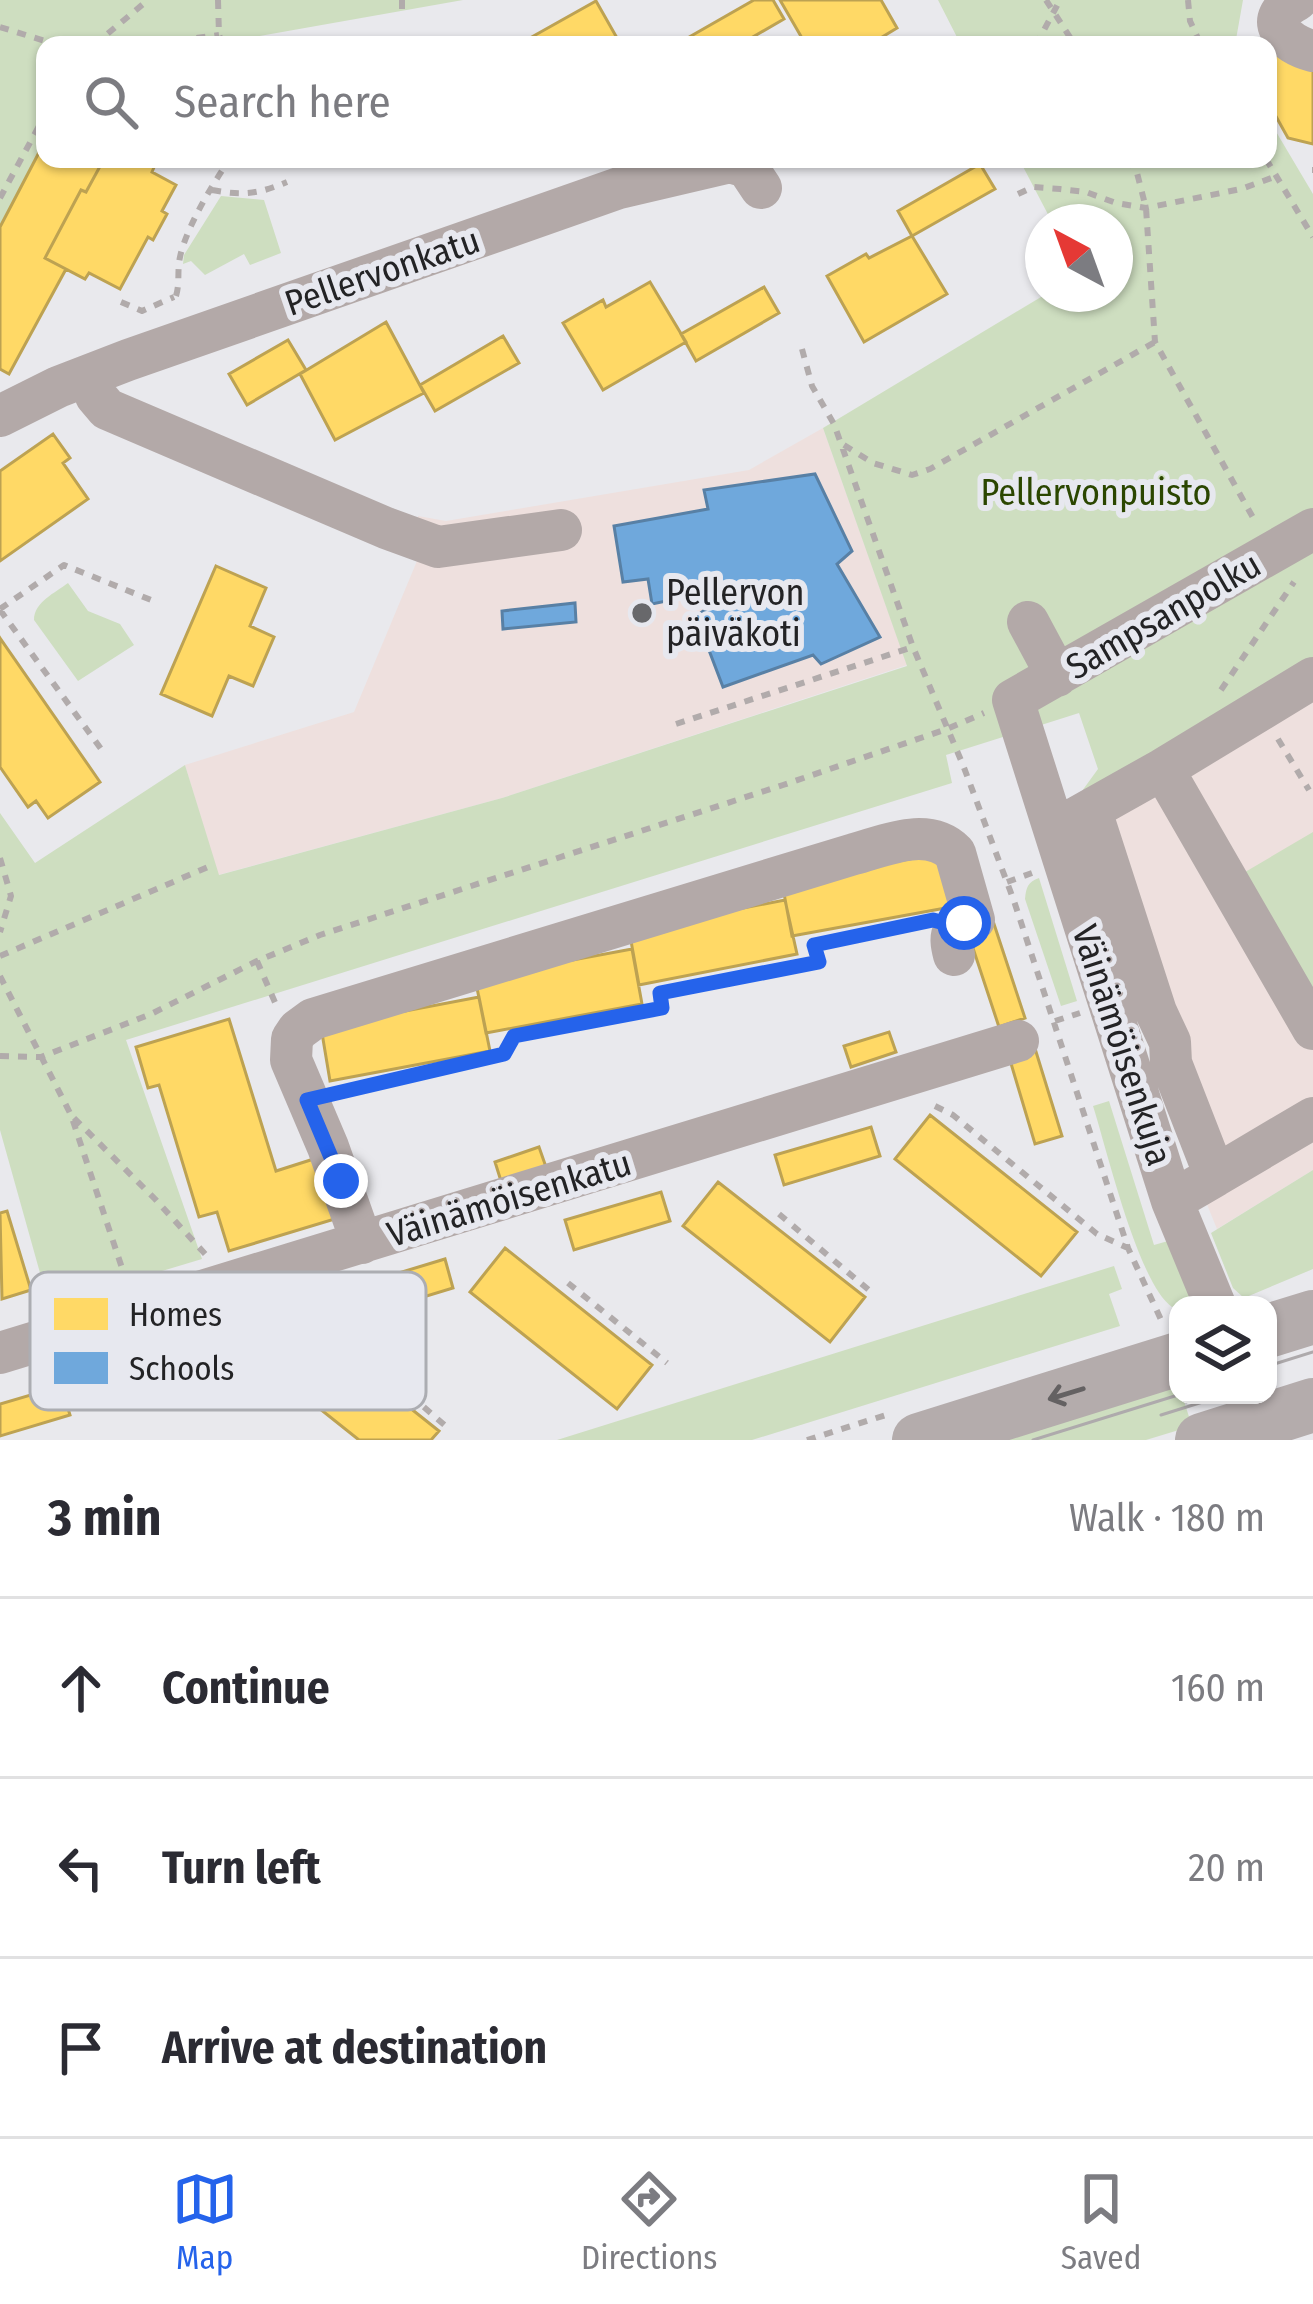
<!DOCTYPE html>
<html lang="en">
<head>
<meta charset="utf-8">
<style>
	body { margin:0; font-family:"Fira Sans Condensed",sans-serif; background:#f2f2f3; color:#2b2b33 }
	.controls { position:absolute; right:36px; bottom:36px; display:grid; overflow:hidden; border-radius:24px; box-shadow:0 3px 9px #0004 }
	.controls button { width:108px; height:108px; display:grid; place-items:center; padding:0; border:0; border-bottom:3px solid #e1e1e2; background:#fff; color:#2b2b33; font:60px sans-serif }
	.compass { position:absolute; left:1025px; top:204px; width:108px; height:108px; border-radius:50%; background:#fff; box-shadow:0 3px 9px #0004; rotate:319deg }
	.stop { position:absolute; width:36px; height:36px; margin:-27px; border:9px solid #2563eb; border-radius:50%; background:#fff }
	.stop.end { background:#2563eb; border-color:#fff; box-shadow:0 3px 12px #0008 }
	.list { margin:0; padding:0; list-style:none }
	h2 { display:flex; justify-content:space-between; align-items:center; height:156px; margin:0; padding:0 48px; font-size:51px }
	h2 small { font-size:39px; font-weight:400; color:#7c7c81 }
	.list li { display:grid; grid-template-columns:78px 1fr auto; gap:36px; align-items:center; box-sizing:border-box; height:180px; padding:0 48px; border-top:3px solid #e1e1e2 }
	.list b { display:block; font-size:45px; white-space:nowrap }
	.list em { font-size:39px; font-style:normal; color:#7c7c81 }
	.icon { flex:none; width:66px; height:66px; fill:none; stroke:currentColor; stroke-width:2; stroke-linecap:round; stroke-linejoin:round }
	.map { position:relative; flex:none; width:1313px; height:1440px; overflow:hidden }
	.search { position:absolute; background:#fff; box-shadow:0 3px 9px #0004; left:36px; right:36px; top:36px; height:132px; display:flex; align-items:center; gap:30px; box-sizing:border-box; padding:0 42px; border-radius:24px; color:#7c7c81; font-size:45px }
	.sheet { height:696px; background:#fff }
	nav { display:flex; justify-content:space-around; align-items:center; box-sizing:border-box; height:168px; border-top:3px solid #e1e1e2; background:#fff; font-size:33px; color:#7c7c81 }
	nav a { display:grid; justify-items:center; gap:6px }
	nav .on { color:#2563eb }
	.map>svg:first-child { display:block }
	.education { fill:#eee0de }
	.green { fill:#cedec0 }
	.homes { fill:#ffd966; stroke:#bda252; stroke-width:3 }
	.schools { fill:#6fa8dc; stroke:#5880a5; stroke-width:3 }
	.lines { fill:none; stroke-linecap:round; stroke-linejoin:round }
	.path { stroke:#b1abab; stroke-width:6; stroke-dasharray:9 9; stroke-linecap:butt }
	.minor { stroke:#b3a9a8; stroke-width:42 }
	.major { stroke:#b4acac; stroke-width:54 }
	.tram { stroke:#aeaaac; stroke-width:3 }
	.oneway { stroke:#646162 }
	.route { stroke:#2563eb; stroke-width:15 }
	.poi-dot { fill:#68686b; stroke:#e7e8ef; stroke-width:4.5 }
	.labels { text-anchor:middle; stroke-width:12; stroke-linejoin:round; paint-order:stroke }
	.street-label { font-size:36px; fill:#232325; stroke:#e7e8ef }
	.park-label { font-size:36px; fill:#2b4600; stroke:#e7e8ef }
	.poi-label { font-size:36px; fill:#232325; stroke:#e7e8ef; text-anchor:start }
	.key { fill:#e7e8ef; stroke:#acadb2; stroke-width:3 }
	.key-label { font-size:33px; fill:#232325 }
</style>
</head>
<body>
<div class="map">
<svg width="1313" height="1440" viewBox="0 0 1313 1440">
	<rect width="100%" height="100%" fill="#e9e9ed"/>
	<path class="education" d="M823,428L907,665L502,798L218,875L185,765L354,712L417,561L418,516L446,521L749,470Z
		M1313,592V1170L1217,1229L1184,1148L1107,783Z"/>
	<path class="green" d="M0,0H463L208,45H45V141L0,227Z
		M938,0H1243L1235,45H961Z
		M1268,118L1313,194V667L1082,791L1098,769L1079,713L946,755L952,783L126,1040L202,1259L49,1305L0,1130V813L35,863L185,765L219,875L502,798L907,666L823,428L1046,294H1115V222H1052L1019,159H1268Z
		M221,196L264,200L281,253L250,265L244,254L205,275L191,261L183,264L184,255Z
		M68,583L88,611L120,624L134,645L78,681L34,620C34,602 55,593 68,583Z
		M1313,832V1001L1240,875Z
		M1039,878L1077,1001L1061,1006L1025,899C1026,887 1028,882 1039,878Z
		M1109,1101L1154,1245L1168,1241L1193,1300L1172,1307C1138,1283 1107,1150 1093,1106Z
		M1313,1170V1269L1244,1298L1233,1288L1211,1233Z
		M1114,1266L1122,1289L1109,1294L1120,1326L752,1440H557Z
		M1178,1383V1395H1182L1192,1426L1146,1440H958Z"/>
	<path class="homes" d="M754,0H773L784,19L739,45H687L684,40Z
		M780,0H881L897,28L869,45H806Z
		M596,1L621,45H523L521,43Z
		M1268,51L1313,61V144L1288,138L1268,102Z
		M45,141V159H104L86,192L81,190L45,258L66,269L9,374L0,369V227Z
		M104,159H144L155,165L152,172L176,185L162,211L167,214L153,240L148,237L120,289L89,273L85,279L45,258L81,190L86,192Z
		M980,164L995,189L912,236L898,211Z
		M912,236L947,294L864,342L827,276L866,254L869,258Z
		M650,282L686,342L603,390L563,323L603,300L606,307Z
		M764,287L779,313L696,361L681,334Z
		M386,322L424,393L335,440L300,374Z
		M503,336L519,363L435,411L420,385Z
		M288,340L306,370L247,405L229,374Z
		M53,434L70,458L63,463L88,499L0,561V471Z
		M216,566L266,588L250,626L274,637L253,686L229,676L212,716L161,694Z
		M0,638L100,782L48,818L36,801L28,807L0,767Z
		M941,853L951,907L792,936L782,883Z
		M785,900L797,954L639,985L629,930Z
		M994,924L1025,1018L999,1027L968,933Z
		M632,949L642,1004L486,1033L475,978Z
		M479,997L490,1051L330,1081L321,1027Z
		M229,1019L276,1171L320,1157L338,1218L229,1251L217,1212L199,1217L159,1085L148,1088L136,1047Z
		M889,1032L896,1052L851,1067L844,1046Z
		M1033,1042L1062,1136L1035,1144L1007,1050Z
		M930,1115L1077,1232L1041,1276L895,1159Z
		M871,1127L880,1156L784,1185L775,1155Z
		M539,1147L546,1167L501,1181L495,1162Z
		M718,1182L865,1297L830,1342L683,1226Z
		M661,1192L670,1221L574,1250L565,1220Z
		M7,1211L31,1290L2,1299L0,1213Z
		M505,1248L652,1365L617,1409L470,1292Z
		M445,1259L453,1288L358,1317L349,1288Z
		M292,1314L439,1431L431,1440H359L256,1358Z
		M61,1386L70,1415L0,1436V1404Z"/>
	<path class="schools" d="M815,474L852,551L837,564L880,637L821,664L813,655L723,687L696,616L712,605L705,593L652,604L648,579L623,582L614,526L708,509L704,490Z
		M575,603L576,622L503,629L502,611Z"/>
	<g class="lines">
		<path class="path" d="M218,0L219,35L223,45
			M402,0V10
			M1046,0L1075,45
			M1188,0L1190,21L1201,45
			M0,27L58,45
			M94,45L148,0
			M143,45L219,35
			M1036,45L1060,0
			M1128,159L1137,173L1146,208L1155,342L1256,523
			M1266,159L1313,237
			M1312,170H1313
			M212,190C243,196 258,194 287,182
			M1018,194L1033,187L1060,189L1086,192L1116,203L1146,208L1241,189L1277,176
			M0,198L45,115
			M176,296C180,283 177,271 180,257C186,228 213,183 230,159
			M121,302L142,311L174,297
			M802,349L812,386L834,424L913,647L963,765L1014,901L1128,1248L1163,1324
			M844,445L873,463L912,475L930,469L1155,342
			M0,609L64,565L156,602
			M0,610L104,753
			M1221,690L1294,582
			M676,724L913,647
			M1278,739L1309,790
			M0,858L11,896L0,932
			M1007,882L1032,873
			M0,956L215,864
			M257,961L277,1007
			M0,976L71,1115L125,1277
			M1055,1021L1080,1013
			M0,1056L41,1057L151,1014L257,961L320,935L783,785L947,729L984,713
			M339,1092L504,1054L514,1037L662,1008L660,993L819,961L814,945L918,923
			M935,1106L953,1115L1097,1234L1128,1248
			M74,1118L155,1199L206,1255
			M779,1214L870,1291
			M568,1283L667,1363
			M356,1348L449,1429
			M807,1440L889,1414"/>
		<path class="minor" d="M1297,0C1260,19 1284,44 1313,51
			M88,376L96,396L107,409L386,528L438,547L561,530
			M0,416L58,387L128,360L619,188L730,162L747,167L761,188
			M1028,622L1057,676
			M1163,769L1313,678
			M1091,811L1156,1012L1170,1042L1171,1063L1215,1176L1172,1201
			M1065,824L1163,769L1313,1029
			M1215,1176L1313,1118
			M362,1243L328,1147L291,1060L292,1039L298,1030L313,1019L854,854C887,845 928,826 955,853L974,920C952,927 948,932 954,955
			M1215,1305L1172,1201L1013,700L1313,529
			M0,1353L1018,1041"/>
		<path class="major" d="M1268,1331L1313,1317
			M919,1440L1178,1359
			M1202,1440L1313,1405"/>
		<path class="tram" d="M1268,1366L1313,1352
			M1161,1415L1225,1395
			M1033,1440L1178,1395"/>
	</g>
	<defs><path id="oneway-shaft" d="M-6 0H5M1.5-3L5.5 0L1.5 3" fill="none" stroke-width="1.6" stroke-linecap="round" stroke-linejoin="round" transform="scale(3)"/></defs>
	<use class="oneway" href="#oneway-shaft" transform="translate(1066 1394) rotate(163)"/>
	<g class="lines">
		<path class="route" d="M341,1181L307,1100L504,1054L514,1036L662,1008L660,993L819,962L814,945L933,920L956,926L964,923"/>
	</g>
	<circle class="poi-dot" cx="642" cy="613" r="12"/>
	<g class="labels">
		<g class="street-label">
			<text transform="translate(382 271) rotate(-19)" y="13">Pellervonkatu</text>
			<text transform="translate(1163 615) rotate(-30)" y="13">Sampsanpolku</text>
			<text transform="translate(1123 1045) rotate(72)" y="13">Väinämöisenkuja</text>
			<text transform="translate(509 1198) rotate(-17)" y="13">Väinämöisenkatu</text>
		</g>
		<g class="park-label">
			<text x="1096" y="505">Pellervonpuisto</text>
		</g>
		<g class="poi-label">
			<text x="666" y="605">Pellervon<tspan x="666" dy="41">päiväkoti</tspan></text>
		</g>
	</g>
	<rect x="30" y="1272" width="396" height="138" rx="18" class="key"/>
	<rect x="54" y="1298" width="54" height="32" fill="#ffd966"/>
	<rect x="54" y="1352" width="54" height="32" fill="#6fa8dc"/>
	<g class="key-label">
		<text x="129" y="1326">Homes</text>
		<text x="129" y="1380">Schools</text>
	</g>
</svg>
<div class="controls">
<button><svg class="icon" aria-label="layers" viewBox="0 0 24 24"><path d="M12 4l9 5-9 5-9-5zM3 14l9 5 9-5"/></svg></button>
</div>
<svg class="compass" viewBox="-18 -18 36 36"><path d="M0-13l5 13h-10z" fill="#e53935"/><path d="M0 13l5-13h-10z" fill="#7c7c81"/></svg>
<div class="stop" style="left:964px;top:923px"></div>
<div class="stop end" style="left:341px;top:1181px"></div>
<div class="search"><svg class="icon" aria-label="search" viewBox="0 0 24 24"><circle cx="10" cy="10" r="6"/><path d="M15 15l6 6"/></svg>Search here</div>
</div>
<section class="sheet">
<h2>3 min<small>Walk · 180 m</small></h2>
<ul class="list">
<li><svg class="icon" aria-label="ahead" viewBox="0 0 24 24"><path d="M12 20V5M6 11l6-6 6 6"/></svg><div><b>Continue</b></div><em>160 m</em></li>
<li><svg class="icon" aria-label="left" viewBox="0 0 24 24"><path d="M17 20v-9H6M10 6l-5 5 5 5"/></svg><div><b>Turn left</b></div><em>20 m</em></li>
<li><svg class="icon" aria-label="arrive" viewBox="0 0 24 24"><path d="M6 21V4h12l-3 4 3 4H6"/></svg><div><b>Arrive at destination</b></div></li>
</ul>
</section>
<nav>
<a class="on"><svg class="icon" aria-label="map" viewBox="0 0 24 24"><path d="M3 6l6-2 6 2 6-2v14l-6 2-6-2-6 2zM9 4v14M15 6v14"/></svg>Map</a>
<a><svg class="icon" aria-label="directions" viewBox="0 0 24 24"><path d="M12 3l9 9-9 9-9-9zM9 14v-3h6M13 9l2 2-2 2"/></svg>Directions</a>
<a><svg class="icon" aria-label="saved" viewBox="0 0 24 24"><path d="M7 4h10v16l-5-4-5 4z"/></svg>Saved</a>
</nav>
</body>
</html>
